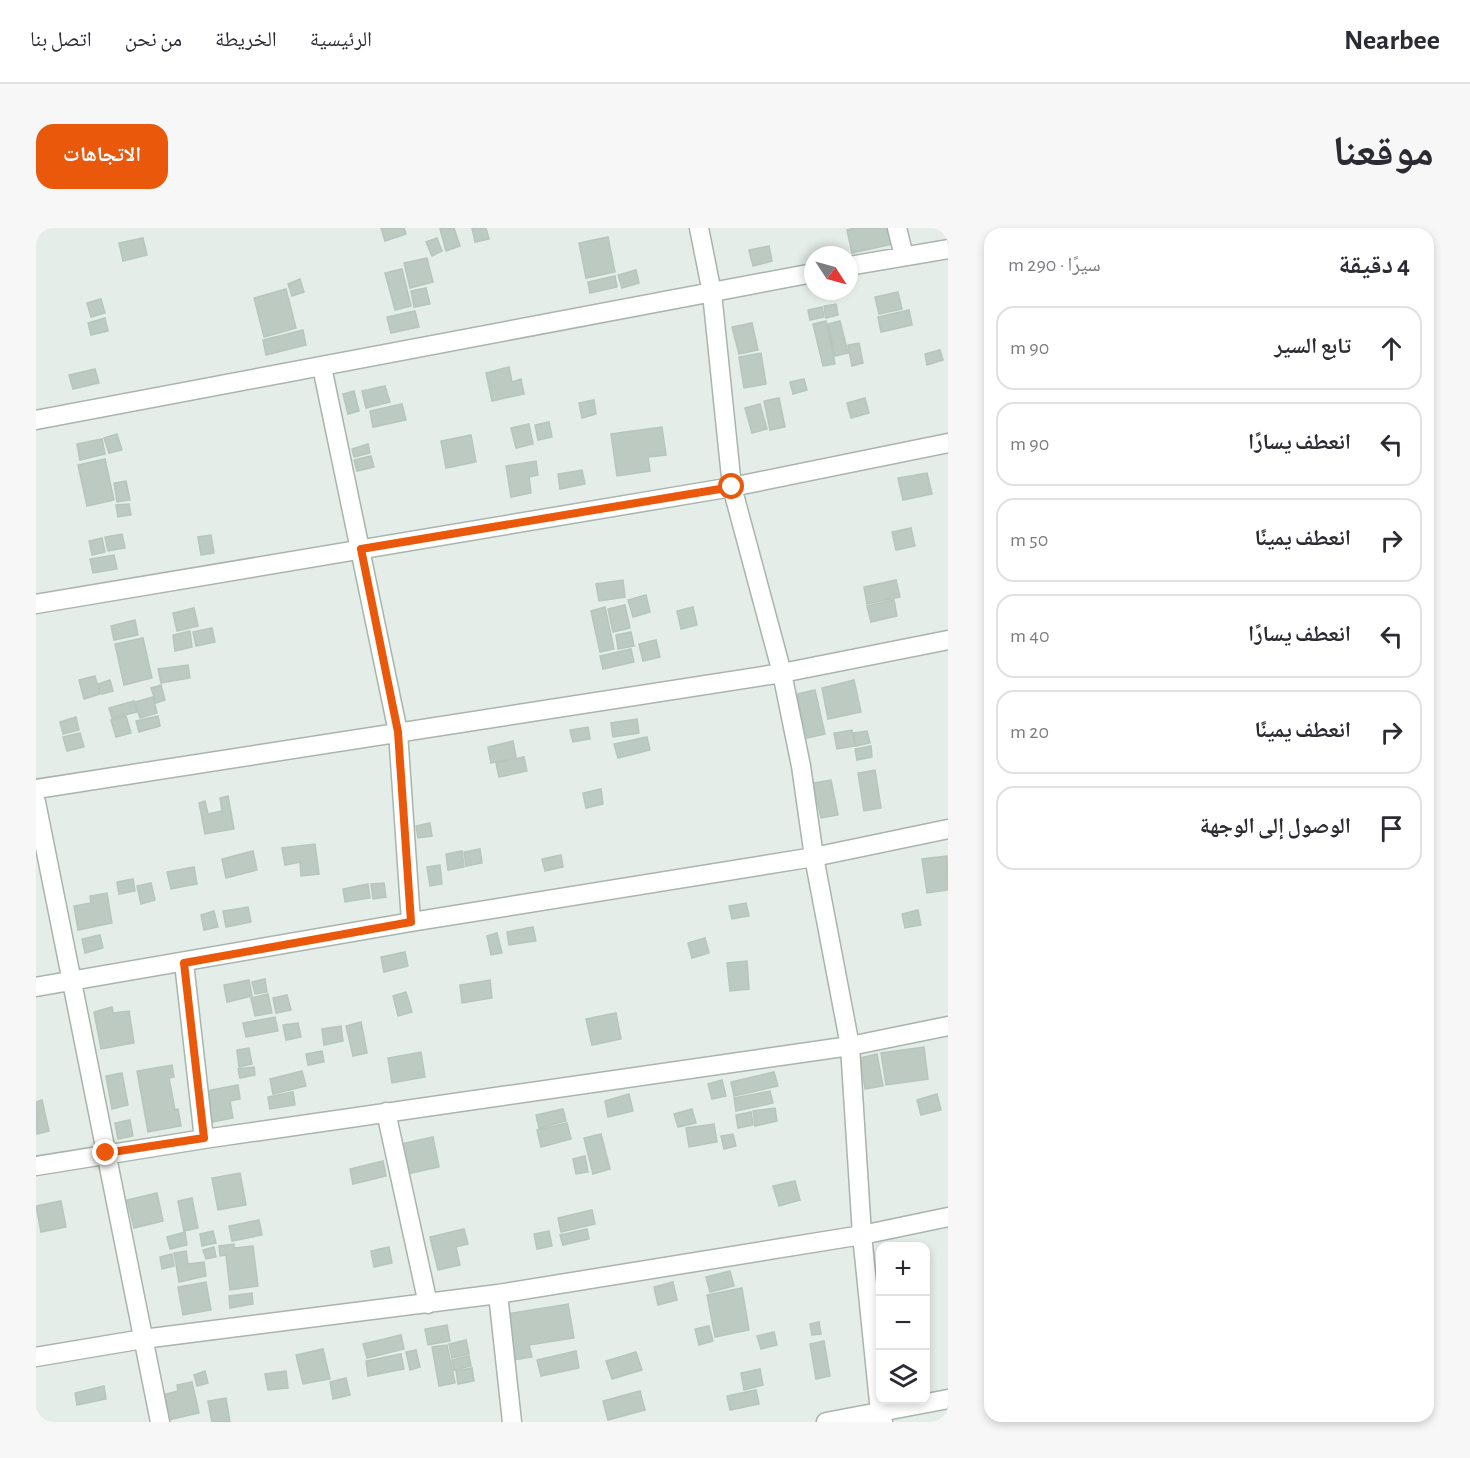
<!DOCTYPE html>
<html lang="ar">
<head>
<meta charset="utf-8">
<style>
	body { margin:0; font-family:"Alegreya Sans","Noto Naskh Arabic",sans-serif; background:#f7f7f7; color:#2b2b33; direction:rtl }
	.controls { position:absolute; right:18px; bottom:18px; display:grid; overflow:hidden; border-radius:12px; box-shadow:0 3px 9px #0003 }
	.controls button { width:54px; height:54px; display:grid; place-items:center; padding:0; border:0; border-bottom:2px solid #e1e1e2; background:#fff; color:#2b2b33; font:30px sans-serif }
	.compass { position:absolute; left:768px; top:18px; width:54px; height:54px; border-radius:50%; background:#fff; box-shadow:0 3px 9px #0003; rotate:126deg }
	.stop { position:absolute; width:18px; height:18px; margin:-14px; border:4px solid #ea580c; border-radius:50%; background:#fff }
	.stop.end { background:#ea580c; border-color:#fff; box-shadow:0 2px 6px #0008 }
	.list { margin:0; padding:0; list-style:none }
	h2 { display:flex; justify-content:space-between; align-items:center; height:78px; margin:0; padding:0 24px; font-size:26px }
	h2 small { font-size:20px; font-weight:400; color:#7c7c81 }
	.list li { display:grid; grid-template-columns:39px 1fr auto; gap:18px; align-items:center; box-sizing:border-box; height:84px; margin:0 12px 12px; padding:0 12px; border:2px solid #e1e1e2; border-radius:18px }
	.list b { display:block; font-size:22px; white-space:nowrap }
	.list em { font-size:20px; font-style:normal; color:#7c7c81 }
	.icon { flex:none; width:33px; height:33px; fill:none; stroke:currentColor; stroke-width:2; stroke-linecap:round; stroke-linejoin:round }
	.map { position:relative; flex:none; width:912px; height:1194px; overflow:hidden; direction:ltr; border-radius:18px }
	header { display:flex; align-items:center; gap:36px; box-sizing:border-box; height:84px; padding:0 30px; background:#fff; border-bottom:2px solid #e1e1e2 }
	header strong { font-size:28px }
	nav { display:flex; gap:33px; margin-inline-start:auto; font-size:21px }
	.intro { display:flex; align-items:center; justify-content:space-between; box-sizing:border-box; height:144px; padding:0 36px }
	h1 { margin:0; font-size:42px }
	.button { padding:15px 27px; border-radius:18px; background:#ea580c; color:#fff; font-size:21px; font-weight:700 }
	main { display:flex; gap:36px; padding:0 36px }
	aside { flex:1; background:#fff; border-radius:18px; box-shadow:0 3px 9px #0003 }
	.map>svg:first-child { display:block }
	.building { fill:#bccac2; stroke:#b7c6bd; stroke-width:1.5 }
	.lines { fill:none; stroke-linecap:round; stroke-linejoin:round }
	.street-casing { stroke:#a7b5ad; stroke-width:21 }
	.street { stroke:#fff; stroke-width:18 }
	.route { stroke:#ea580c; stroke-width:8 }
</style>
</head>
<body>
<header>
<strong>Nearbee</strong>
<nav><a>الرئيسية</a><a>الخريطة</a><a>من نحن</a><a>اتصل بنا</a></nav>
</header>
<div class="intro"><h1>موقعنا</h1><a class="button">الاتجاهات</a></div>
<main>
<aside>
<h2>4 دقيقة<small>سيرًا · 290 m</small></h2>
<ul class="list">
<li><svg class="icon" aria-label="ahead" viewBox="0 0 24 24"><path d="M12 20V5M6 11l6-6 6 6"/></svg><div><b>تابع السير</b></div><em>90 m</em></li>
<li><svg class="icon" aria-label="left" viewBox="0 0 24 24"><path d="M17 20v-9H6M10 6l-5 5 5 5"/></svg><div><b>انعطف يسارًا</b></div><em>90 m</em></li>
<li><svg class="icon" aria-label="right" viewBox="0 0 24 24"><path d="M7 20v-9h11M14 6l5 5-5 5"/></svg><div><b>انعطف يمينًا</b></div><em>50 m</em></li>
<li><svg class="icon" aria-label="left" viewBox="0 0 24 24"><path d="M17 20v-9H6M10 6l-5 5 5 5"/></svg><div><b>انعطف يسارًا</b></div><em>40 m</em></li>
<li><svg class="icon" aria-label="right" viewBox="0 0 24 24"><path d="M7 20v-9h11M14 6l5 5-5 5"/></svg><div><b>انعطف يمينًا</b></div><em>20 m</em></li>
<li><svg class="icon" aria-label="arrive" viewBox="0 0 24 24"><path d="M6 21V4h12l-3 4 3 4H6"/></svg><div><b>الوصول إلى الوجهة</b></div></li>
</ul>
</aside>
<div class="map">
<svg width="912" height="1194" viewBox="0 0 912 1194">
	<rect width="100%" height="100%" fill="#e4ede7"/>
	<path class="building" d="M345,0H368L370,6L349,13Z
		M407,0H418L424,18L410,23L404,1Z
		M436,0H450L453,11L439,14Z
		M818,0H853L857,16L816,25L811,2Z
		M572,9L579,44L550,50L543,15Z
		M107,10L111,27L87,33L83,15Z
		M401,10L406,23L396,28L390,14Z
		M733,18L736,33L717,38L713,22Z
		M391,30L397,54L374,60L368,35Z
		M366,41L375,78L359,82L349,45Z
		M600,42L603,55L586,60L582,47Z
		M579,48L581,59L554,65L552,54Z
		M264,51L268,64L256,68L252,56Z
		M390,60L394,76L378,79L375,63Z
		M250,61L260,100L228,109L218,70Z
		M862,64L866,81L843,86L839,69Z
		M65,71L69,85L55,89L51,75Z
		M800,76L802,87L790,90L788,78Z
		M786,79L788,89L774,92L772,82Z
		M873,82L876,97L845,104L842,89Z
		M379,83L383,99L355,105L351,89Z
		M69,90L72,103L55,107L52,95Z
		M790,93L799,136L787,138L777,96Z
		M804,93L812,125L799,128L792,96Z
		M716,95L722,122L703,126L696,99Z
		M267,102L270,117L230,127L227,112Z
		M823,115L827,135L816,138L812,117Z
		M904,122L907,132L891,137L889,126Z
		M725,125L730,156L708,160L703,129Z
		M473,139L476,154L485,151L488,166L456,173L450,145Z
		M59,141L63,155L37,161L33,147Z
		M768,151L771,162L757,166L754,154Z
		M349,158L354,174L330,180L326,163Z
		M318,163L323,183L312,186L307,166Z
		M743,170L749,199L734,202L728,173Z
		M829,170L833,185L815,190L811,175Z
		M558,172L560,186L546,190L543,175Z
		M366,176L370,192L337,199L334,183Z
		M724,176L731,201L716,205L709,180Z
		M513,194L516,209L502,212L499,197Z
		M493,196L497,216L480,220L475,200Z
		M626,199L630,227L612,229L614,243L581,248L575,206Z
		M81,206L86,222L73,225L68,210Z
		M435,207L440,234L410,240L405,213Z
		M66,211L69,226L44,232L41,216Z
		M332,216L334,225L318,229L316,221Z
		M335,228L338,239L321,243L318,232Z
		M69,231L78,272L51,278L42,237Z
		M500,233L502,247L493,249L495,265L475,269L470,238Z
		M546,242L549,256L524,261L522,246Z
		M891,245L896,266L867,272L862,250Z
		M90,253L94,272L81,274L78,255Z
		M93,276L95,287L82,289L80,277Z
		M875,300L879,318L860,322L856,304Z
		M86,306L89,320L72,323L69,309Z
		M175,307L178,325L165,327L162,309Z
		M66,310L69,324L56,327L53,313Z
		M78,327L81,341L57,345L54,331Z
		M587,352L589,369L563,373L560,356Z
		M860,352L864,369L831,376L828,359Z
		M610,367L614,384L597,389L592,372Z
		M858,372L861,388L835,394L831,378Z
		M589,377L594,400L577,404L572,381Z
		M569,379L578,421L564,424L555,383Z
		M657,379L661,397L645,401L641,383Z
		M158,380L162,398L141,403L137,385Z
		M99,392L102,407L78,412L75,398Z
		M176,400L179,414L160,418L157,404Z
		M154,403L156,419L139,423L137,407Z
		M595,404L598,418L582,421L580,407Z
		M107,410L116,450L88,457L79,416Z
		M620,412L624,429L607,433L603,416Z
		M595,421L598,434L567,441L564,428Z
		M152,437L154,450L125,455L122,441Z
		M59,448L64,466L48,471L43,452Z
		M74,452L77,463L66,466L62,456Z
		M818,452L825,484L792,491L786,460Z
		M125,457L129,472L120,475L115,460Z
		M779,462L789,506L771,510L761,466Z
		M117,469L121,485L104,490L99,474Z
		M98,473L101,484L76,490L73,480Z
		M90,488L95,505L80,509L75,492Z
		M122,488L124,498L103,504L100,493Z
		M40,489L43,502L27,506L24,494Z
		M601,491L603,505L577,509L575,495Z
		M552,499L554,511L537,514L534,502Z
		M816,502L819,518L801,521L798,505Z
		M831,503L834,515L820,518L818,505Z
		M44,505L48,519L31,523L27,509Z
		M611,509L614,522L582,530L578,516Z
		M477,513L480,529L455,535L452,519Z
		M835,518L836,529L821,532L819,521Z
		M488,529L491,543L463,549L460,535Z
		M839,542L845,580L828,583L822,545Z
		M795,552L802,587L785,590L777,555Z
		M565,561L567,576L550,580L547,565Z
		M192,568L198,601L169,606L163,575L169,573L172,586L186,583L184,570Z
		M394,595L396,608L382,610L380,598Z
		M279,616L283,646L265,648L264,634L249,637L246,620Z
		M444,621L446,635L430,638L428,624Z
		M217,623L221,642L190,650L186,631Z
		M426,623L428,639L412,642L410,626Z
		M525,627L527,639L509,643L506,631Z
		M911,628L912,662L891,665L886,631Z
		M404,637L406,656L394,658L391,639Z
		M158,639L161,656L135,661L131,644Z
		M97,651L99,663L83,666L81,654Z
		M115,655L119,672L105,676L101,658Z
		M348,655L350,669L337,671L335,656Z
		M332,656L334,670L309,674L307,661Z
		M71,665L76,695L42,702L38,678L55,675L54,668Z
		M710,675L713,688L696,691L693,678Z
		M212,679L215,694L190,699L187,683Z
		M882,682L885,697L869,700L866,686Z
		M178,683L182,699L168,702L165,687Z
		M497,699L500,713L473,717L471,704Z
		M461,705L466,725L455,727L451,708Z
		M64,707L67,720L49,725L46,711Z
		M669,710L673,725L656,730L652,715Z
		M369,724L372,738L348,744L345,729Z
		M711,733L713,761L694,763L691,735Z
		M229,751L231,764L219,766L216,754Z
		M213,752L216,768L191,774L188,757Z
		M454,752L456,770L426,775L424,757Z
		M370,764L376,784L362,788L357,768Z
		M232,766L236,785L219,788L215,770Z
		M251,767L255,782L240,785L237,770Z
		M76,779L77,785L93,783L98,815L65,821L58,784Z
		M580,785L585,811L556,817L550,791Z
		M239,789L242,803L210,809L207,795Z
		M325,794L331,825L317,828L310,798Z
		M262,795L265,809L250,812L247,797Z
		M305,798L307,813L288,817L286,801Z
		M888,819L892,851L850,857L845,825Z
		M213,820L216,836L203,839L201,822Z
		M286,823L288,834L272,837L270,826Z
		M385,824L389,849L356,855L352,830Z
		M841,826L847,858L829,861L824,830Z
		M136,837L138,849L133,850L139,882L142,881L145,898L112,904L101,843Z
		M218,839L219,847L204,850L202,841Z
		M266,843L270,858L237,866L234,851Z
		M738,844L742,858L698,868L695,854Z
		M86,845L92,877L76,881L70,848Z
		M686,852L690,868L676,871L672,856Z
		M202,857L204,871L194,873L197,890L176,894L170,863Z
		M734,863L737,875L700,883L698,870Z
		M257,864L259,877L234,881L232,869Z
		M593,866L597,883L572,889L569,873Z
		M901,866L905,882L885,887L881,872Z
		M6,872L13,903L1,906L0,874Z
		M739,880L741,893L719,898L717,883Z
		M527,881L530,893L503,900L500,887Z
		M656,881L660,895L642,899L638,886Z
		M715,884L717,897L702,900L700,887Z
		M94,892L97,908L82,911L79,895Z
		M531,895L535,911L505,919L501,902Z
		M678,896L681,914L653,919L650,900Z
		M565,906L574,941L557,946L548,910Z
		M697,906L700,918L688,921L685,908Z
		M397,909L403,939L371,946L365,916Z
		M549,928L552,944L540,946L537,931Z
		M347,933L350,948L317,956L314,941Z
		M204,945L210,977L182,982L176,950Z
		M759,953L764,972L743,978L737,958Z
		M121,965L127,993L98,1000L91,972Z
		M156,970L162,1000L148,1003L142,973Z
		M25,973L30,999L5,1004L0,978Z
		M556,982L559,996L525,1004L522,990Z
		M223,992L226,1007L196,1013L193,998Z
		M428,1001L432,1016L420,1019L424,1037L402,1042L394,1009Z
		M551,1001L553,1011L527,1017L524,1007Z
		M177,1003L180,1015L166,1018L164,1006Z
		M513,1003L516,1018L501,1021L498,1006Z
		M149,1004L151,1017L134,1021L131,1009Z
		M198,1016V1020L217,1018L222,1058L194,1062L190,1027L184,1028L183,1018Z
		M178,1019L180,1029L170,1031L167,1022Z
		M353,1019L356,1035L338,1039L335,1023Z
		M150,1023L152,1036L168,1034L170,1048L143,1054L138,1025Z
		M136,1026L138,1038L126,1041L124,1029Z
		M694,1043L698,1058L674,1064L670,1049Z
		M170,1054L175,1082L147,1087L142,1059Z
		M637,1054L641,1072L622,1077L618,1059Z
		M706,1060L713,1102L679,1109L671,1067Z
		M216,1065L217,1076L194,1080L193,1068Z
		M532,1076L538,1110L493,1117L496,1129L478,1132L471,1086Z
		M783,1094L785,1106L776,1107L774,1096Z
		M411,1097L414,1113L392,1117L389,1101Z
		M673,1098L677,1113L663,1117L659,1101Z
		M738,1104L741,1117L725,1121L721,1108Z
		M365,1107L368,1121L331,1130L327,1116Z
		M430,1112L433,1126L416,1130L413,1116Z
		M788,1113L794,1148L780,1151L774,1116Z
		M411,1117L419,1155L403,1158L396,1119Z
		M287,1121L294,1151L267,1156L260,1127Z
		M380,1122L384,1139L374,1142L370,1124Z
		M540,1123L543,1140L505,1148L501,1132Z
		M600,1124L606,1142L576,1151L570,1133Z
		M365,1126L368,1141L332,1148L330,1133Z
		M433,1128L435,1138L418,1142L416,1132Z
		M436,1140L438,1153L422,1156L420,1143Z
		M724,1141L727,1157L708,1162L705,1145Z
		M169,1143L172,1155L161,1158L158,1147Z
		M250,1143L252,1160L232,1162L229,1146Z
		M310,1150L314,1167L297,1171L294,1154Z
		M156,1154L163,1185L132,1192L126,1167L142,1163L141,1157Z
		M68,1158L70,1171L41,1177L39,1165Z
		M720,1162L723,1176L694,1182L691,1168Z
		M604,1163L609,1182L572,1192L567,1173Z
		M190,1170L194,1194H176L172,1173Z"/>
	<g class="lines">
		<g class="street-casing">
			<path id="street" d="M663,0L676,65L696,259L746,445L765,538L778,629L814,818L826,1007L844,1184L847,1194
				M861,0L868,28
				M813,38L912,21
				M286,139L362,504L375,694
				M0,192L777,45
				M0,376L696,259L912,215
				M0,561L746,445L912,412
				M0,574L124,1194
				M148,735L168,911
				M0,759L375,694L778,629L912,601
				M350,884L392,1076
				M0,938L168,911L814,818L912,798
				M462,1066L476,1194
				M0,1129L107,1111L462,1066L826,1007L912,989
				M790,1194L912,1171"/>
		</g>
		<use href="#street" class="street"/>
	</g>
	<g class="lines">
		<path class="route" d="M70,925L168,910L148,735L375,694L362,504L325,321L696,259"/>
	</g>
</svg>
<div class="controls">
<button>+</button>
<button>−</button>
<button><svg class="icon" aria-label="layers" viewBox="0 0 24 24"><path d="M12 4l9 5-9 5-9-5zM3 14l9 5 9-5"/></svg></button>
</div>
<svg class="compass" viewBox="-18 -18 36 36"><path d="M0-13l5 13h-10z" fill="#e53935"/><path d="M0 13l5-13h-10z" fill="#7c7c81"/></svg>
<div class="stop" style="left:696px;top:259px"></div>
<div class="stop end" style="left:70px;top:925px"></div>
</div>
</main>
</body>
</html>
